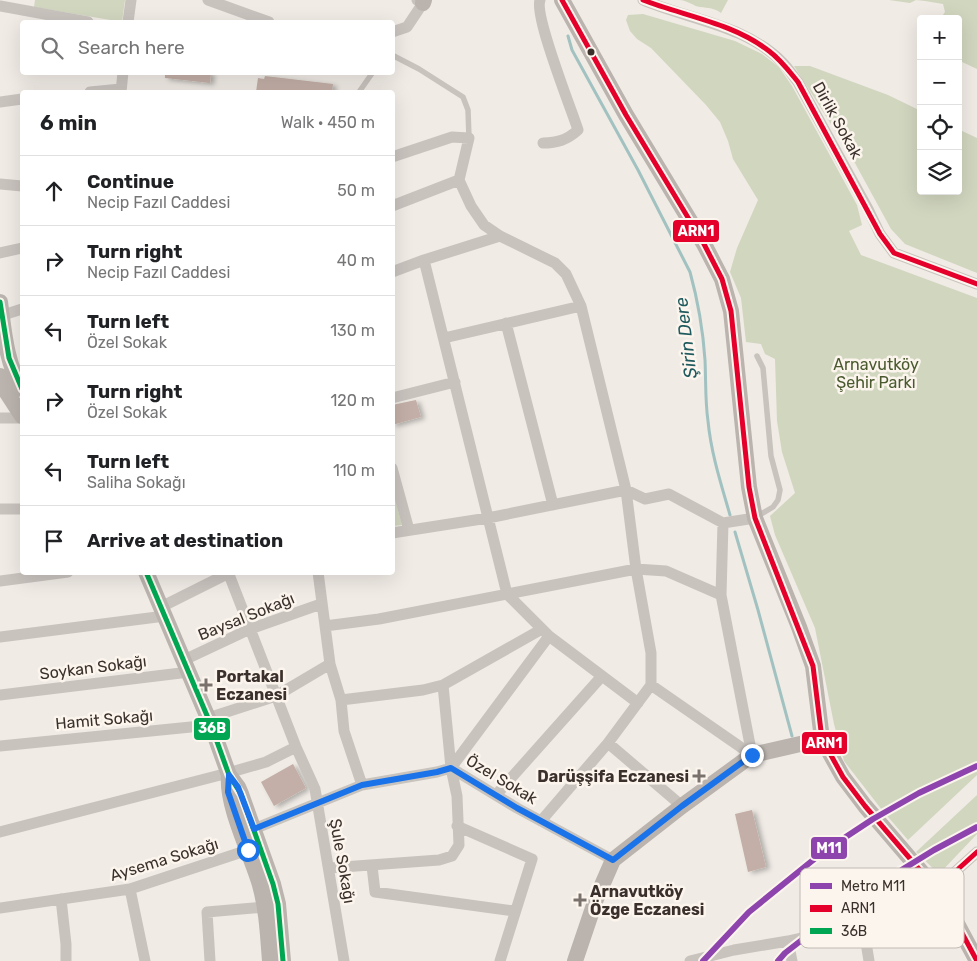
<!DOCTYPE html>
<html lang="en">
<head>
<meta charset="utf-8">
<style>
	body { margin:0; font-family:Rubik,sans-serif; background:#f2f2f2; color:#202124 }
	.controls { position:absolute; right:15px; top:15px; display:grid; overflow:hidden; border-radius:5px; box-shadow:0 5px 20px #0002 }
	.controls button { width:45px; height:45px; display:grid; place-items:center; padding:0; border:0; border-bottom:1px solid #e0e0e0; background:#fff; color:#202124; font:25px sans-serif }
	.stop { position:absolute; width:15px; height:15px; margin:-11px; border:4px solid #1a73e8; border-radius:50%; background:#fff }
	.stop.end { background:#1a73e8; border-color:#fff; box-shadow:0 1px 5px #0008 }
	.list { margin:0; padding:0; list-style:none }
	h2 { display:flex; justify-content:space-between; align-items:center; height:65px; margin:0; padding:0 20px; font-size:21px }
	h2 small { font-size:16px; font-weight:400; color:#757577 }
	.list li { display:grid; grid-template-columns:32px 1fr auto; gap:15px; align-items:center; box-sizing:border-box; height:70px; padding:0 20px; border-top:1px solid #e0e0e0 }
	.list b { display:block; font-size:19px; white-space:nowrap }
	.list p { margin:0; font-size:16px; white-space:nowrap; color:#757577 }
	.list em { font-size:16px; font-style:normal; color:#757577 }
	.icon { flex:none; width:28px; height:28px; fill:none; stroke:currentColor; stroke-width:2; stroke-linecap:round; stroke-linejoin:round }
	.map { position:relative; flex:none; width:977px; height:961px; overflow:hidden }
	.search { position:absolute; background:#fff; box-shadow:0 5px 20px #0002; left:20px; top:20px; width:375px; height:55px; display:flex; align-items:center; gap:12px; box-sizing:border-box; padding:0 18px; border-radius:5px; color:#757577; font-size:19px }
	.panel { position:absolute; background:#fff; box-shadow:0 5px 20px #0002; left:20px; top:90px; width:375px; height:485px; border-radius:5px }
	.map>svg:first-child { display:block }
	.green { fill:#d1d6bf }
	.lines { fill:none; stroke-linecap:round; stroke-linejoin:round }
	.stream { stroke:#a1c2c1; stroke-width:3 }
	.building { fill:#c3afa7; filter:url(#shadow) }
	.lane { stroke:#c9c3be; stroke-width:5.5 }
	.street { stroke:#c9c3be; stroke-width:11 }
	.secondary { stroke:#bab3ae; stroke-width:16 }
	.bus-1-casing { stroke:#fbf5ee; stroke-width:9 }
	.bus-2-casing { stroke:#fbf5ee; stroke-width:9 }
	.bus-1 { stroke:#e4002b; stroke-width:5 }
	.bus-2 { stroke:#00a651; stroke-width:5 }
	.metro-1-casing { stroke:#fbf5ee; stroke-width:10 }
	.metro-1 { stroke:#8e44ad; stroke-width:6 }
	.route { stroke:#1a73e8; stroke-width:6 }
	.bus-dot { fill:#3b302b; stroke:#fbf5ee; stroke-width:2 }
	.poi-dot { fill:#7a716c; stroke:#fbf5ee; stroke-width:2 }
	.labels { text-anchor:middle; stroke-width:5; stroke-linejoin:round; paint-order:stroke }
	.street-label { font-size:16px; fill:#3b302b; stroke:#fbf5ee }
	.park-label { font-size:16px; fill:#4a5a2e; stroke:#fbf5ee }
	.poi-label { font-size:16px; font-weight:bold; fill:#3b302b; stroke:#fbf5ee; text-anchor:start }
	.water-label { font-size:18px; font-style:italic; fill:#1f5a5e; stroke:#fbf5ee }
	.key { fill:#fbf5ee; stroke:#c1bab4; stroke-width:1 }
	.key-label { font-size:14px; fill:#3b302b }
	.line-badge { stroke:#fbf5ee; stroke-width:2 }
	.badge-label { font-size:14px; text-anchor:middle; font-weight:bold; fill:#fff }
</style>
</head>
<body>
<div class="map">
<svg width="977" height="961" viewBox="0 0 977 961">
	<defs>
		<filter id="shadow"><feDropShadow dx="4" dy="2" stdDeviation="2.5" flood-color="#0004"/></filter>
	</defs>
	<rect width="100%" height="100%" fill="#f0ebe5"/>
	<path class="green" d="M35,0H125L122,22L34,7Z
		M680,0H728L721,13C714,8 709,8 700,7C693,6 689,1 680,0Z
		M889,0H977V69L958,60V19H940L945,12L943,4L925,1L916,0L910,3Z
		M643,14L735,41L762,54L779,67L792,86L857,205L862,225L849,231L861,255L977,298V775L908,840L882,810L844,761L834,724L815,628L775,535L770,516L795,493L782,452L777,421L775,359L765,354L761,344L746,342L741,298L730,272L737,248L758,200L733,159L728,141L720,122L706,105L651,48L637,39L630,31L626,20L628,15Z
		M794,66H810L888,95L921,111V191H958V129L977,138V273L905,244L891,229L850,154Z
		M392,487L402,525L393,526H392Z
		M977,795V834L939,874L916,852Z"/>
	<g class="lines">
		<path class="stream" d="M568,36L572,50L638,170L690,272C698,301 703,330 705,360C706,380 705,401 708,421C711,453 721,484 730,515
			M735,532L758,610L792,736"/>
	</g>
	<path class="building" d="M165,72H211L210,83L165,78Z
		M265,76L333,84L332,92H256L258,78L264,79Z
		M416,400L421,417L392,425V405Z
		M293,764L306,788L274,806L261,782Z
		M752,810L766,867L748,872L735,814Z"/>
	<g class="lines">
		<path class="lane" d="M392,55L419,69L463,97L468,110L469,138
			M359,92L373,72
			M756,517L773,507L778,500L780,490L771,456L763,368L757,356"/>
		<path class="street" d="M208,0L269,22
			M540,0C534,16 571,108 578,130C567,140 557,143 543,143
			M643,0C690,20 746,25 783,63C789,69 793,76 798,82L869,211L880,234L894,253L977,284
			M0,6L88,22
			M128,22L131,0
			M392,32L407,27L423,3L417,0
			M90,92L121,89
			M121,92L123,72
			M0,102L22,99
			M392,157L452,137L469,138L459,180L471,206L484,225L500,236L555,263L566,274L581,306L626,490L636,569L651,653V685L608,743L541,821
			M0,184L22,186
			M392,206L459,180
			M0,253L22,248
			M424,260L507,594L549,636L638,703
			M392,272L424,260L500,236
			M0,316L22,309
			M506,323L553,505
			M444,338L581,306
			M392,398L455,382
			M0,418H22
			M392,468L409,530
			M0,509H22
			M723,523L721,595L752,755
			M392,533L488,518L626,490L645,499L669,494L723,523L755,518
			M228,572L296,747L315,789L344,961
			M318,572L330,664L341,700L344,731L362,785
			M0,581L68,572
			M161,607L231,572
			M325,626L379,619L636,569L666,571L721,595
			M0,637L165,616
			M184,660L250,629L321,604
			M651,685L752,755
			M0,695L189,672
			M341,700L423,690L443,685L542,629
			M208,718L276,696L330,664
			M608,743L682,806
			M0,746L211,725
			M451,768L549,636
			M496,795L602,676
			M457,826L532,859L500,961
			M254,829L362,785L437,772L451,768L517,808L613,860
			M0,832L228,773L266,762L296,747
			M372,866L375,892L514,911
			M329,868L439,860L452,856L459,845L457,796L451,768L443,685
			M130,889L145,961
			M936,889L977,852
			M61,899L66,944V961
			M0,908L130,889L248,850
			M863,924L869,961
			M788,941L792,961
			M210,961L207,912L265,907
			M690,961L734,950L788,941L947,905"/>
		<path class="secondary" d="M562,0L626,115L704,244L722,279L731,311L749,487L755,518L799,627L813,666L822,739L843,777L865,806L936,889L947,905L977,961
			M423,3L424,0
			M0,302C4,331 6,363 22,389
			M0,376L7,393L22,416
			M146,572L211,725L229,775L238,787L241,794L273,884L278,904L283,961
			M229,775C226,806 251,854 260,885C267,910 268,936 270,961
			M575,961L596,899L613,860L682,806L752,755L822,739"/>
		<g class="bus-1-casing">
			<path id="bus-1" d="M562,0L626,115L704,244L722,279L731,311L749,487L755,518L813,666L822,739L843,777L865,806L936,889L947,905L977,961
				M643,0C684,16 733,23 769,51C781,60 789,71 798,82L880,234L894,253L977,284
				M936,889L977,852"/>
		</g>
		<g class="bus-2-casing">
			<path id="bus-2" d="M0,302L9,358L22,389
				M146,572L211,725L229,775L241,794L273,884L278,904L283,961"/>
		</g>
		<use href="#bus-1" class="bus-1"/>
		<use href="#bus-2" class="bus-2"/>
		<g class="metro-1-casing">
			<path id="metro-1" d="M703,961L749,912L823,852L873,819L919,793L977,766
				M778,961L785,953L856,898L934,850L977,827"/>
		</g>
		<use href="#metro-1" class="metro-1"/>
	</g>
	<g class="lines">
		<path class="route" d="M248,850L228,792L229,775L238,787L254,829L362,785L437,772L451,768L517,808L613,860L682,806L752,755"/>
	</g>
	<circle class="bus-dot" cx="591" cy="52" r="4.5"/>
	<g class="poi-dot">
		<path d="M203.5 677.5h5v5h5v5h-5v5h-5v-5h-5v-5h5z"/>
		<path d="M696.5 768.5h5v5h5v5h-5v5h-5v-5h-5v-5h5z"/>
		<path d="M577.5 892.5h5v5h5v5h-5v5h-5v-5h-5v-5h5z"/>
	</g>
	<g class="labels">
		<g class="street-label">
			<text transform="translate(838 120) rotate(61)" y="6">Dirlik Sokak</text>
			<text transform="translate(246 616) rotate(-22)" y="6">Baysal Sokağı</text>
			<text transform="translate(93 667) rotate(-7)" y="6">Soykan Sokağı</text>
			<text transform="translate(104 719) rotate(-5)" y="6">Hamit Sokağı</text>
			<text transform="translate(502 779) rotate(31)" y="6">Özel Sokak</text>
			<text transform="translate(164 859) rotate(-17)" y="6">Aysema Sokağı</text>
			<text transform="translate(343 861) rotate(80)" y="6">Şule Sokağı</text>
		</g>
		<g class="park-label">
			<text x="876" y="370">Arnavutköy<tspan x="876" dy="18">Şehir Parkı</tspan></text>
		</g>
		<g class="poi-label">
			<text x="216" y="682">Portakal<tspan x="216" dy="18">Eczanesi</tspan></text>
			<text x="689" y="782" text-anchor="end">Darüşşifa Eczanesi</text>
			<text x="590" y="897">Arnavutköy<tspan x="590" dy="18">Özge Eczanesi</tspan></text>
		</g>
		<g class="water-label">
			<text transform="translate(686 338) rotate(-97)" y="6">Şirin Dere</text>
		</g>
	</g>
	<rect x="800" y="868" width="164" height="80" rx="8" class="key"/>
	<rect x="810" y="883" width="22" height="6" fill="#8e44ad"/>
	<rect x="810" y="905" width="22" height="7" fill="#e4002b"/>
	<rect x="810" y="928" width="22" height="6" fill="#00a651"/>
	<g class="key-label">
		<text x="841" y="891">Metro M11</text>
		<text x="841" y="913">ARN1</text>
		<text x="841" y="936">36B</text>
	</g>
	<g class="line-badge">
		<rect x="672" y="219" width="48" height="24" rx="5" fill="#e4002b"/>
		<rect x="193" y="717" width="38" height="24" rx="5" fill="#00a651"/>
		<rect x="801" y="731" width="47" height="24" rx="5" fill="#e4002b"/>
		<rect x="810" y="836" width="38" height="24" rx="5" fill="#8e44ad"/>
	</g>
	<g class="badge-label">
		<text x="696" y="236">ARN1</text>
		<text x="212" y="733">36B</text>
		<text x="824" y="748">ARN1</text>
		<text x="829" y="853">M11</text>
	</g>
</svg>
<div class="controls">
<button>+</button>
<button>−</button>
<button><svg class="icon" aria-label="locate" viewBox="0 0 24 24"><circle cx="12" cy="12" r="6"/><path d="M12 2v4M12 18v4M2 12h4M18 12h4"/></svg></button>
<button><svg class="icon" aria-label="layers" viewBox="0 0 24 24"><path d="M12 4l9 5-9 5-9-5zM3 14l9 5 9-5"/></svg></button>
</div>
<div class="stop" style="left:248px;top:850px"></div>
<div class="stop end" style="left:752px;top:755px"></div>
<div class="search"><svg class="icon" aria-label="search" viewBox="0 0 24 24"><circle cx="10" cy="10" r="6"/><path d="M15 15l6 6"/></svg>Search here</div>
<section class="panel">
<h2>6 min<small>Walk · 450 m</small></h2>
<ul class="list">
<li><svg class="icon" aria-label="ahead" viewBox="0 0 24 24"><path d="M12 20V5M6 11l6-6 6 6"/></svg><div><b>Continue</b><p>Necip Fazıl Caddesi</p></div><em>50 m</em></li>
<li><svg class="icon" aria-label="right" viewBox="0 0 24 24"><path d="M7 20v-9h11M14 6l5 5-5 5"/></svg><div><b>Turn right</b><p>Necip Fazıl Caddesi</p></div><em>40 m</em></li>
<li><svg class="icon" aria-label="left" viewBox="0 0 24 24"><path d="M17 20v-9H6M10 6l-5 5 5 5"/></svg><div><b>Turn left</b><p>Özel Sokak</p></div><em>130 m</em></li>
<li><svg class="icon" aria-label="right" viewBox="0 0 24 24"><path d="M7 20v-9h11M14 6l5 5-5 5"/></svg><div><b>Turn right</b><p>Özel Sokak</p></div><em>120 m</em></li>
<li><svg class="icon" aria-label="left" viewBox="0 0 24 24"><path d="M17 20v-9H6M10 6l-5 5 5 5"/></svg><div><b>Turn left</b><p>Saliha Sokağı</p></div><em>110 m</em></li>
<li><svg class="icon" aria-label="arrive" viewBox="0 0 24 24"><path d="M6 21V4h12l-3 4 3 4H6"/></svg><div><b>Arrive at destination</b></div></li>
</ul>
</section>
</div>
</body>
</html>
